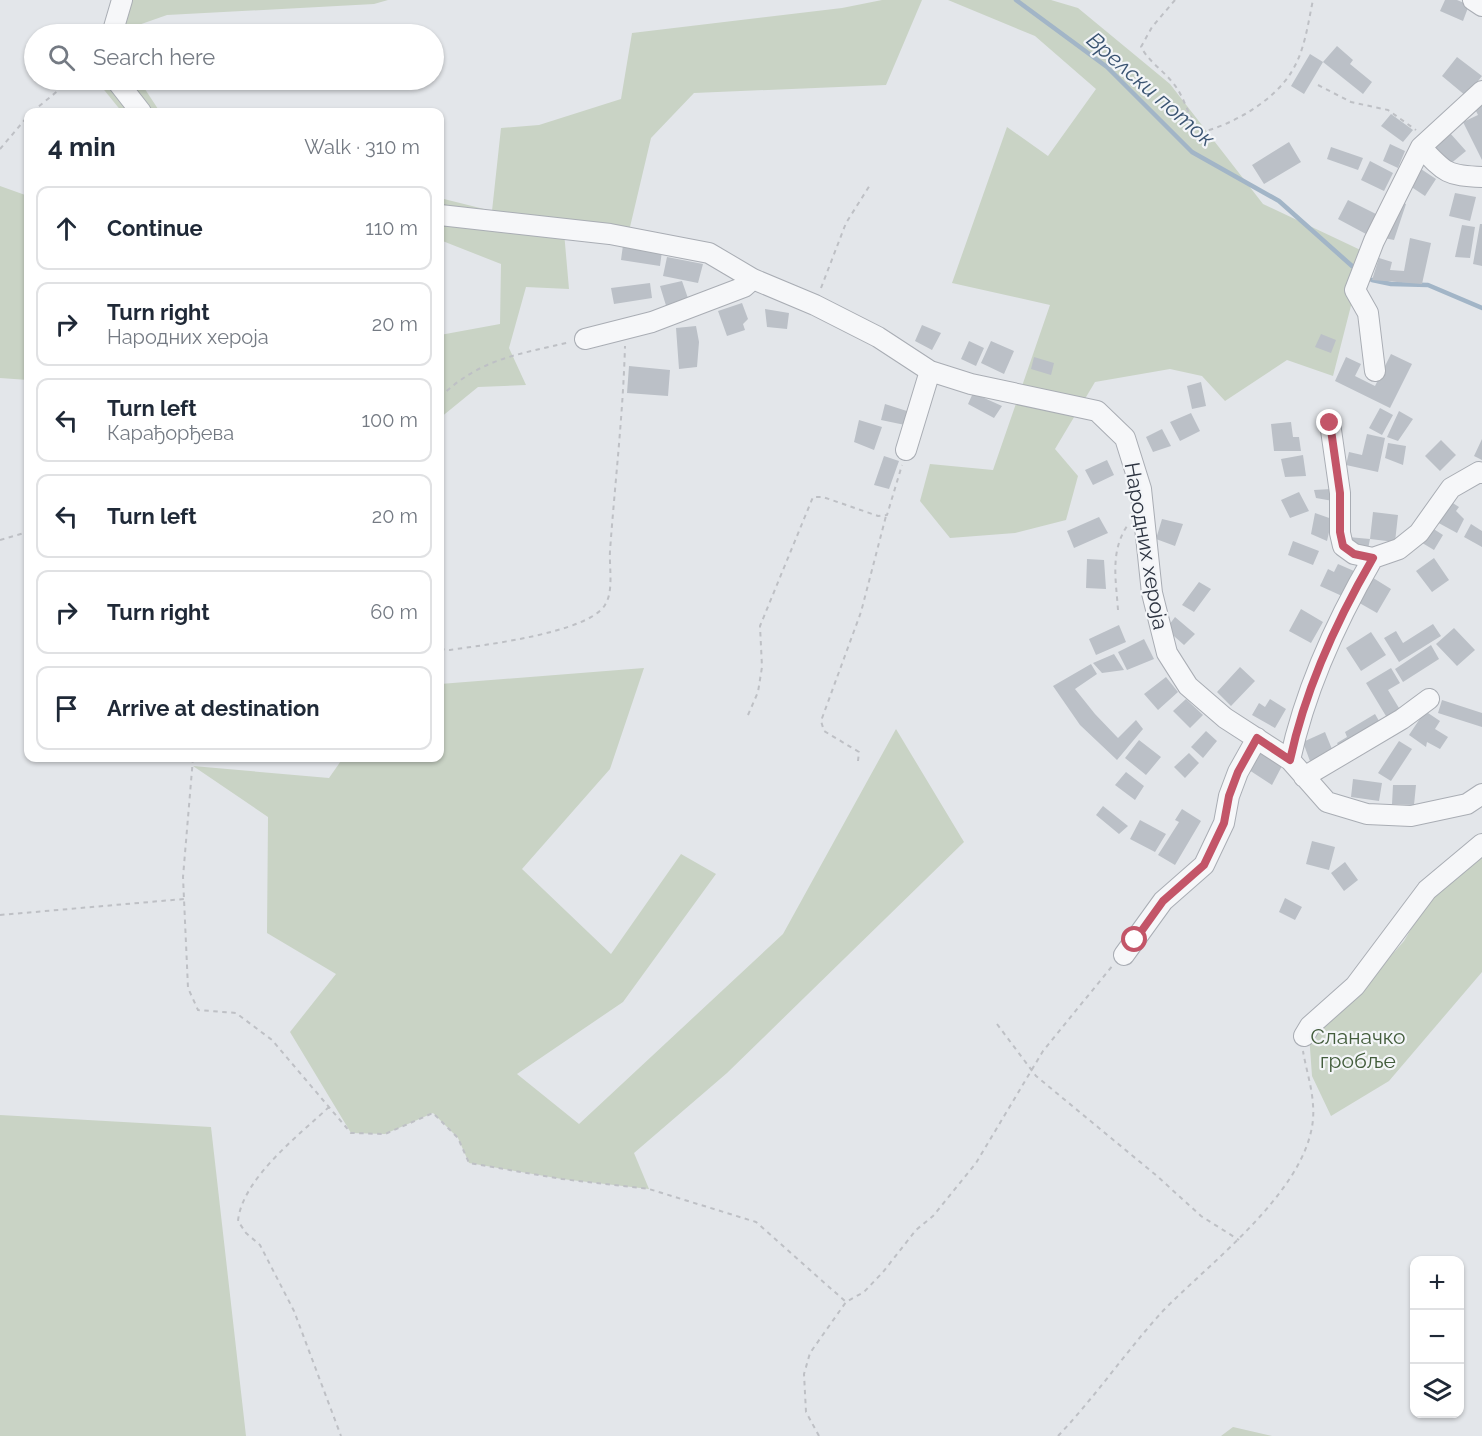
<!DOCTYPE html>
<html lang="en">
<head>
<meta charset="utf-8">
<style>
	body { margin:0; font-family:Raleway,sans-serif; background:#f6f6f7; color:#1f2937 }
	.controls { position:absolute; right:18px; bottom:18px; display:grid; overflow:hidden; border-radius:12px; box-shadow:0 2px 4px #0004 }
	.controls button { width:54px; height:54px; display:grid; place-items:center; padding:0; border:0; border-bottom:2px solid #e0e1e3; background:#fff; color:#1f2937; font:30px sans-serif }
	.stop { position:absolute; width:18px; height:18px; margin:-14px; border:4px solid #c35568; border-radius:50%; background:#fff }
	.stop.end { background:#c35568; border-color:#fff; box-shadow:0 2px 6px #0008 }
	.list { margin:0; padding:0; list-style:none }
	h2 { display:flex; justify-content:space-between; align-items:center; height:78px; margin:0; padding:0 24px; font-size:26px }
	h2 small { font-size:20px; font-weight:400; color:#747a83 }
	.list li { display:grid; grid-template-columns:39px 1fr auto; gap:18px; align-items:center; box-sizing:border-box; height:84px; margin:0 12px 12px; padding:0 12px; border:2px solid #e0e1e3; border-radius:12px }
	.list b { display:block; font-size:22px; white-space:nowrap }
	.list p { margin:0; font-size:20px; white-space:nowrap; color:#747a83 }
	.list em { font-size:20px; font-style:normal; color:#747a83 }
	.icon { flex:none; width:33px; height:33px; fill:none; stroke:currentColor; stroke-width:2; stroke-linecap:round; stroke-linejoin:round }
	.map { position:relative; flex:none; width:1482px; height:1436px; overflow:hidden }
	.search { position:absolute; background:#fff; box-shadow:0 2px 4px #0004; left:24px; top:24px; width:420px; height:66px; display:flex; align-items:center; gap:15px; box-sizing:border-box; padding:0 21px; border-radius:33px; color:#747a83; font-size:22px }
	.panel { position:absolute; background:#fff; box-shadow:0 2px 4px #0004; left:24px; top:108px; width:420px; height:654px; border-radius:12px }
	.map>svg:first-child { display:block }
	.green { fill:#c9d3c5 }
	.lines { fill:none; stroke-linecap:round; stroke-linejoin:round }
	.stream { stroke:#a2b5c7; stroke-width:4.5 }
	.building { fill:#bbc0c7 }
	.minor-casing { stroke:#a9adb4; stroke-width:22 }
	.path { stroke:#bec0c5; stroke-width:2; stroke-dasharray:4.5 4.5; stroke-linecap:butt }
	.minor { stroke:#f6f7f9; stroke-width:20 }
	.route { stroke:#c35568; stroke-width:8 }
	.labels { text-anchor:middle; stroke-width:4.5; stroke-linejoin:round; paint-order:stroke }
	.street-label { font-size:21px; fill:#2d3441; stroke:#f3f5f8 }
	.park-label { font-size:21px; fill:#425c3b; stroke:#f3f5f8 }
	.water-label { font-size:22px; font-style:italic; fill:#3a5472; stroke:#f3f5f8 }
</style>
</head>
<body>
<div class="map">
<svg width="1482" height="1436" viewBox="0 0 1482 1436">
	<rect width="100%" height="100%" fill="#e3e6ea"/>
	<path class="green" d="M115,0H388L374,4L167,15L130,28V34H101Z
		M882,0H922L886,85L694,93L651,138L630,227L564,232L569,289L526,287L509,348L526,385L478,387L440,418V335L500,324L501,264L440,240V198L492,211L501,128L539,125L621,99L632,33L842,8Z
		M948,0H1051L1078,8L1170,84L1263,204L1369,254L1355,290L1333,376L1287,360L1225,401L1202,376L1170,369L1095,382L1055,449L1078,476L1066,520L1015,533L950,538L920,501L930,464L993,470L1050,305L952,283L1007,127L1048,156L1096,89L1035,36Z
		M96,80H139L160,112H122Z
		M0,186L28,196V380L0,378Z
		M644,668L610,769L522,869L611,954L681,854L716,874L623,1002L517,1074L579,1124L783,934L896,729L964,842L727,1073L634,1153L649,1189L562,1179L469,1163L458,1138L433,1113L385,1134L351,1133L290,1032L336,974L267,933L268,817L193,766L329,778L343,758H440V684Z
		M1482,842V972L1389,1081L1331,1116L1312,1076L1309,1034L1359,992L1404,941L1443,874Z
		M0,1115L211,1127L246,1436H0Z
		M1233,1427L1272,1436H1221Z"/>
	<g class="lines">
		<path class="stream" d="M1016,0L1107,67L1192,152L1279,201L1352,266
			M1372,280L1391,284L1428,285L1482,308"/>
	</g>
	<path class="building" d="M1445,0H1457L1469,5L1463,21L1440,11Z
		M1337,46L1353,60L1350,64L1372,82L1363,94L1323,62Z
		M1310,54L1323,62L1304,94L1291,86Z
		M1457,57L1482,76L1466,96L1442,76Z
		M1482,103V160L1463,122L1478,115L1474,107Z
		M1391,114L1413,130L1403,142L1381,126Z
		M1450,133L1466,151L1449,165L1433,146Z
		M1289,142L1301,162L1264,184L1252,165Z
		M1390,144L1405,151L1398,168L1383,161Z
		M1331,147L1363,158L1358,170L1327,159Z
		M1370,161L1393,173L1384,191L1361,180Z
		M1418,167L1436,179L1425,196L1407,184Z
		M1455,193L1476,197L1470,221L1449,216Z
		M1348,200L1376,214L1366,234L1338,219Z
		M1398,201L1406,204L1394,240L1384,238Z
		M1480,224H1482V266L1473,264Z
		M1462,225L1475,227L1470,258L1455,257Z
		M1410,238L1431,243L1422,284L1372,280L1379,258L1392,262L1390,270L1404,271Z
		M623,245L662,251L660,266L621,260Z
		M667,257L703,264L698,283L663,276Z
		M682,281L690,304L668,312L660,286Z
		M650,283L652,298L614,304L611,288Z
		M742,303L748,319L743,324L745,330L727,336L718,311Z
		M765,309L789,313L787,329L767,327Z
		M922,325L941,333L932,350L915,341Z
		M696,326L699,342L697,367L679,369L676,328Z
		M1321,334L1336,340L1331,353L1315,347Z
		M969,341L984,348L976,366L961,359Z
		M991,341L1014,351L1004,374L981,363Z
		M1391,354L1412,364L1390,408L1335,381L1346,357L1361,364L1355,376L1375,386Z
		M1034,357L1054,363L1051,375L1031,369Z
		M629,366L670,370L668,396L627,393Z
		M1201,382L1206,406L1192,409L1187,386Z
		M973,393L1002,406L994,418L968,404Z
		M885,404L910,412L905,425L881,420Z
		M1380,408L1393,415L1382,435L1369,428Z
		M1399,411L1413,419L1398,441L1387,437Z
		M1191,413L1200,431L1180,441L1170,422Z
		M859,420L882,427L874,450L854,442Z
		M1291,422L1293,437H1299L1301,451H1274L1271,424Z
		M1162,429L1171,446L1153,452L1146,437Z
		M1367,434L1385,438L1378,472L1346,465L1349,452L1362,455Z
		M1482,439V460L1474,456Z
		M1441,440L1456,455L1440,471L1425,456Z
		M1388,443L1406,446L1403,465L1385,458Z
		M1303,455L1306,476L1285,477L1281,459Z
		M884,456L899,461L889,489L874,485Z
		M1107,460L1114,475L1093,485L1085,470Z
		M1331,489L1333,501L1316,498L1314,490Z
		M1299,492L1309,511L1290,518L1281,500Z
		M1448,500L1459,507L1456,511L1464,519L1457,533L1435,521Z
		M1373,512L1398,515L1395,542L1370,539Z
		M1315,513L1332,519L1327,541L1311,534Z
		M1099,517L1108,533L1074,548L1067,531Z
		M1162,519L1183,524L1175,546L1156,539Z
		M1471,524L1482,531V547L1464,537Z
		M1429,526L1443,535L1434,550L1419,541Z
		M1348,537L1370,539L1368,549L1347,546Z
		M1293,541L1319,551L1313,565L1288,555Z
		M1434,558L1449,580L1432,592L1416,571Z
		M1087,559L1104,560L1106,589L1086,588Z
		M1338,564L1354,571L1342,596L1320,586L1328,569L1334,572Z
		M1370,576L1391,589L1377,613L1356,601Z
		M1199,582L1211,589L1194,612L1182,605Z
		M1301,609L1323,622L1311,643L1289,631Z
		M1175,617L1195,634L1184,645L1166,629Z
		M1433,624L1441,636L1399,662L1384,638L1396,631L1403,643Z
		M1119,625L1126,642L1096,655L1089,639Z
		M1454,628L1475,650L1457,666L1436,644Z
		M1371,632L1386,655L1361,671L1346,648Z
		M1144,639L1154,659L1127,670L1118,652Z
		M1431,645L1439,659L1403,682L1395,669Z
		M1114,654L1124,670L1102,673L1093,663Z
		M1091,664L1097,674L1075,689L1095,714L1118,738L1136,720L1143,729L1117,760L1080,725L1053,686Z
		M1240,667L1255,681L1231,706L1217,692Z
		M1391,668L1400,683L1388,690L1402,713L1389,721L1366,683Z
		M1166,677L1178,692L1158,710L1144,694Z
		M1186,699L1203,715L1190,728L1173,711Z
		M1270,699L1286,709L1275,728L1252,715L1259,703L1265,707Z
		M1442,700L1482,713V727L1438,713Z
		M1425,711L1440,721L1435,729L1448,737L1440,749L1427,742L1426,747L1409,735Z
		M1375,714L1382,726L1341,750L1337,743L1347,737L1345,732Z
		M1206,731L1217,741L1203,758L1191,747Z
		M1325,732L1334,754L1311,764L1303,742Z
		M1139,740L1161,757L1146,775L1125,758Z
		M1399,741L1412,749L1391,781L1378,773Z
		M1260,751L1283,764L1272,785L1249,770Z
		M1189,753L1199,763L1185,778L1174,767Z
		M1126,772L1144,786L1135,800L1115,785Z
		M1353,779L1382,783L1379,801L1351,797Z
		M1393,785H1416L1414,805L1392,804Z
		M1103,806L1128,826L1119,834L1096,815Z
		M1182,809L1201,821L1175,865L1158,855L1179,822L1175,820Z
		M1140,820L1166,834L1155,852L1130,839Z
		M1312,841L1335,847L1329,870L1306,864Z
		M1345,862L1358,880L1344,891L1331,873Z
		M1285,898L1302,907L1295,920L1279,912Z"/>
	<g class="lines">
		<g class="minor-casing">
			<path id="minor" d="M1473,0L1482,6
				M112,34L122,0
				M116,80L141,112
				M1421,147C1444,172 1447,176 1482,177
				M440,215L610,234L709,253L753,279L815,305L878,337L930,371L971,384L1097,411L1125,438L1141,489L1152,593L1167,653L1188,686L1225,718L1290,760L1327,802L1367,814L1411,816L1467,804L1482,794
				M585,339L652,322L744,287L753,279
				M1375,371L1368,313L1355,290L1374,241L1421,147L1482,91
				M1330,423L1340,493V533L1343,546L1354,554L1373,558
				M906,450L930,371
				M1290,760C1305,690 1337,620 1373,558L1399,549L1419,533L1451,488L1479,472L1482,473
				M1304,777L1402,719L1429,699
				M1124,955L1163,901L1204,865L1224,823L1229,796L1238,772L1257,738
				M1304,1036L1310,1026L1355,986L1427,890L1482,844"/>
		</g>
		<path class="path" d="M1175,0L1152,27L1141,47C1149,62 1163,70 1173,83C1186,98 1187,118 1202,132C1234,124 1275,100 1292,71C1305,50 1308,23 1313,0
			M1318,85L1351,102L1388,110L1416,130
			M32,112L71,80
			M0,149L28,116
			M821,288L846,223L870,185
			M440,397C481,358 517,355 570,342
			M0,540L28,532
			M1118,610C1116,580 1110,552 1127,526
			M440,649L450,650C483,645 588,633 605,605C614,591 609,566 610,551C615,482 623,415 625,346
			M748,715L758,692L762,667L760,626L813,497H823L878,516L887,515L902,465
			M193,758L183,877L188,988L198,1010L236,1013L272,1040L351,1133L385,1134L433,1113L458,1138L469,1163L562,1179L649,1189L756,1222L846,1302
			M858,761L859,752L824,731L821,721L861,612L886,516
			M0,915L184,899
			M997,1024L1036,1076L1157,1176L1201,1216L1239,1240
			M329,1107C299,1135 242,1179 238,1221L246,1233L260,1245L294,1311L341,1436
			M819,1436L806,1412L804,1374L810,1353L846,1302L864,1292L883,1272L916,1230L933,1216L976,1163L1043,1051L1113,965
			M1058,1436C1095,1397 1125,1353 1161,1313C1208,1263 1320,1183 1313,1105C1312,1087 1306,1069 1303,1051"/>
		<use href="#minor" class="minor"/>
	</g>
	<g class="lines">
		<path class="route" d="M1135,940L1163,901L1204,865L1224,823L1229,796L1238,772L1257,738L1290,760C1305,690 1337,620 1373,558L1354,554L1343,546L1340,532V493L1330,423"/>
	</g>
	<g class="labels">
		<g class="street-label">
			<text transform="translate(1146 546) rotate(80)" y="7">Народних хероја</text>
		</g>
		<g class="park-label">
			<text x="1358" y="1044">Сланачко<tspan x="1358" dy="24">гробље</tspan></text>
		</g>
		<g class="water-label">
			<text transform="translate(1151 89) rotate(41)" y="8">Врелски поток</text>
		</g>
	</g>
</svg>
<div class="controls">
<button>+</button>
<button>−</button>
<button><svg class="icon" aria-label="layers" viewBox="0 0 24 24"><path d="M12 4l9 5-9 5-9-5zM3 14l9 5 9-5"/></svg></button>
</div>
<div class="stop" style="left:1135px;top:940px"></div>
<div class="stop end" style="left:1330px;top:423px"></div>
<div class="search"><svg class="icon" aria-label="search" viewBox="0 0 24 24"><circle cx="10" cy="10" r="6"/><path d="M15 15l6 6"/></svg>Search here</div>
<section class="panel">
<h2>4 min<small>Walk · 310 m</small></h2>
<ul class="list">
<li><svg class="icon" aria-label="ahead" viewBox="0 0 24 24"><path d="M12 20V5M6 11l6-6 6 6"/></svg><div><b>Continue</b></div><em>110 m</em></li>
<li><svg class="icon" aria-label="right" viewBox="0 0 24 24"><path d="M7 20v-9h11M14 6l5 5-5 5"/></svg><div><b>Turn right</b><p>Народних хероја</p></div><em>20 m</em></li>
<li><svg class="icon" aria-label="left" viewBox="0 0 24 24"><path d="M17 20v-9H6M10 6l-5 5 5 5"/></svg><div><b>Turn left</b><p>Карађорђева</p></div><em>100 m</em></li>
<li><svg class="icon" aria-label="left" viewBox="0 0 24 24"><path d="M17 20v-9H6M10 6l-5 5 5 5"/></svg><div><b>Turn left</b></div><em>20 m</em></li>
<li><svg class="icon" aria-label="right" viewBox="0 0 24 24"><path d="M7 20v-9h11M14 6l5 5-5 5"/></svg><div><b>Turn right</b></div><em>60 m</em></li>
<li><svg class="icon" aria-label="arrive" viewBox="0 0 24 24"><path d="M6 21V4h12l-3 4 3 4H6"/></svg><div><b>Arrive at destination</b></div></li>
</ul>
</section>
</div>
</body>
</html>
